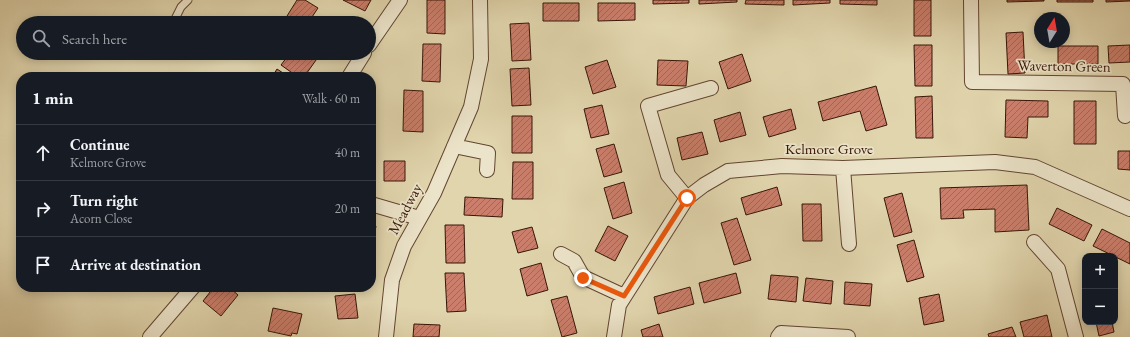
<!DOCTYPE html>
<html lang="en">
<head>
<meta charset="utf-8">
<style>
	body { margin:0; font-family:"EB Garamond",serif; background:#20242c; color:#f1f3f6 }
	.controls { position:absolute; right:12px; bottom:12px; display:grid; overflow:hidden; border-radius:8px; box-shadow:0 2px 10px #0003 }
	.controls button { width:36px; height:36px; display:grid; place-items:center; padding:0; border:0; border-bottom:1px solid #363941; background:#171b24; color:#f1f3f6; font:20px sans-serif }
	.compass { position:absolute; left:1034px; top:12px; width:36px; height:36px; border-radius:50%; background:#171b24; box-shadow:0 2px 10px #0003; rotate:11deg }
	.stop { position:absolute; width:12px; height:12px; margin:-9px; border:3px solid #ea580c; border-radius:50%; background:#fff }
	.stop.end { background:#ea580c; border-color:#fff; box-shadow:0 1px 4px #0008 }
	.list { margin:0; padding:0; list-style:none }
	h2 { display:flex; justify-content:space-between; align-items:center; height:52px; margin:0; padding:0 16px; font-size:17px }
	h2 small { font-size:13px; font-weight:400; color:#9ea1a6 }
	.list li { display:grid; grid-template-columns:26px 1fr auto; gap:12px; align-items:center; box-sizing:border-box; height:56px; padding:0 16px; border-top:1px solid #363941 }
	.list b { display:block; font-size:15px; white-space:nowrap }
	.list p { margin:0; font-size:13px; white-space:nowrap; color:#9ea1a6 }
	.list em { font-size:13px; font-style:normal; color:#9ea1a6 }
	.icon { flex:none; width:22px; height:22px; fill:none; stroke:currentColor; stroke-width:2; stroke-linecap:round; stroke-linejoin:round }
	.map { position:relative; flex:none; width:1130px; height:337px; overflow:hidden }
	.search { position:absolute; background:#171b24; box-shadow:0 2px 10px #0003; left:16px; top:16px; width:360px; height:44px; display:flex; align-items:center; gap:10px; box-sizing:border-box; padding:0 14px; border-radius:22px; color:#9ea1a6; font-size:15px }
	.panel { position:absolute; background:#171b24; box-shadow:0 2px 10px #0003; left:16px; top:72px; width:360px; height:220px; border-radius:16px }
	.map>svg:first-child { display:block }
	.building { fill:url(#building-hatch); stroke:#371506 }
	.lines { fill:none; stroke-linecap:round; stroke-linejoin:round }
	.lane-casing { stroke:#624530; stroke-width:9 }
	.street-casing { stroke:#624530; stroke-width:16 }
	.lane { stroke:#ece4ca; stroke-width:7 }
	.street { stroke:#ece4ca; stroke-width:14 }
	.route { stroke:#ea580c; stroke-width:5 }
	.labels { text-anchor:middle; stroke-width:3.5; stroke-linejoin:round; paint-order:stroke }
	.street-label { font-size:15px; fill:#371506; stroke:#ece4ca }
</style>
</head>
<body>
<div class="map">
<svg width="1130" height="337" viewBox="0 0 1130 337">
	<defs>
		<pattern id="building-hatch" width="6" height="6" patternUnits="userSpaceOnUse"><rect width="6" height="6" fill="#ca7e6b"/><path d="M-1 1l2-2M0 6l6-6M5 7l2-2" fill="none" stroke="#a56656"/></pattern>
	</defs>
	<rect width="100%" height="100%" fill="#e1d5ad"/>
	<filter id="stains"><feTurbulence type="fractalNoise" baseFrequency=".005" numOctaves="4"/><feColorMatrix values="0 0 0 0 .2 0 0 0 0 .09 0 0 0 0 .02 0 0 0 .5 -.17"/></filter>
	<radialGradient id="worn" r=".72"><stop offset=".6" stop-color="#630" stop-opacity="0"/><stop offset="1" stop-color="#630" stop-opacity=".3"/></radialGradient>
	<path class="building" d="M297,0H305L318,8L308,23H298L287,16Z
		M343,0H371L365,11Z
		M427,0H445V34L427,33Z
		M653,0H689V3L653,4Z
		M699,0H737V2L699,4Z
		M746,0H784V5L745,4Z
		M793,0H830V3L793,5Z
		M840,0H877V5L840,4Z
		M914,0H931V36H914Z
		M1007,0H1044V1L1007,2Z
		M1057,0H1093V2H1057Z
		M1106,0H1130V1L1106,2Z
		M543,3H579V21H543Z
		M598,3H635V20L598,21Z
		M529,23L531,60L512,61L510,24Z
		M1023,32L1025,73L1008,74L1006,33Z
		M423,44H441L440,82L422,81Z
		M914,45H932V86H915Z
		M1130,45V62L1109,63L1108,46Z
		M1058,46H1098V64H1058Z
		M290,53H321L304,77H298L281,65Z
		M742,54L751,81L728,89L719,62Z
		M607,60L616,87L593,94L585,67Z
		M658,60L688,61L686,86L657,85Z
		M529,68L531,105L512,106L510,69Z
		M277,69L289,77H272Z
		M876,86L887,125L866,131L860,111L823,121L818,102Z
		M404,90L423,91V132L403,131Z
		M932,96L933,138H916L915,97Z
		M1006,100L1048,101V117H1028L1027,138L1005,137Z
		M1074,101H1096V144H1074Z
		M602,105L609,134L591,138L584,109Z
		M791,109L796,129L769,137L763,117Z
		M740,112L746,135L720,142L714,120Z
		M512,116H532V153H512Z
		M702,132L708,154L682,160L677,138Z
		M614,144L622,172L604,177L596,149Z
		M1118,151H1130V170L1118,169Z
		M384,161H405V181H384Z
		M513,162H533V199H512Z
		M624,182L632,213L613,219L604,188Z
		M1027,185L1029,230L995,232V209L963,210L964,218L941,219L940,188Z
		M777,187L782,205L746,215L741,198Z
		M902,193L912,232L894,237L884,198Z
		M465,197L503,199L502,217L464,215Z
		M802,204H821L822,241H803Z
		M1057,208L1092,225L1084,241L1049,224Z
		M737,218L751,260L734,265L721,223Z
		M371,225L376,226L372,248H371Z
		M445,225H464L465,263H446Z
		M608,226L628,236L615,261L595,251Z
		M532,227L538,248L518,253L512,232Z
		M1102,229L1130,243V264L1093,246Z
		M914,240L924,277L907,282L897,245Z
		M541,263L548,290L527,296L520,269Z
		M445,273H464L466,311L447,312Z
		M736,273L741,293L704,303L699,283Z
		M771,275L798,277L796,302L768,299Z
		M806,278L833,281L831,304L803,301Z
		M845,282L872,284L870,306L844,304Z
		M214,287H219L222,290L224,287H229L238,295L221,316L203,301Z
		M338,287H354V288L339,289Z
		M690,287L694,304L658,314L654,297Z
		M355,294L358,318L338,319L335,296Z
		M939,294L944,321L924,325L919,298Z
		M567,296L577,333L562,337L551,300Z
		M273,308L302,314L297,334L292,333L291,336L268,331Z
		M1047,315L1052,337H1024L1020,322Z
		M1096,322H1112L1114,332L1099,336Z
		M414,324L440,325L439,337H413Z
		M659,324L663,337H643L641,330Z
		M1012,327L1016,337H989L988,334Z"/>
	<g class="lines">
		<g class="lane-casing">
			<path id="lane" d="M173,23L181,7L188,0"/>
		</g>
		<g class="street-casing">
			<path id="street" d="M971,0L972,82L1123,84L1125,116
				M369,45L400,0
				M349,77L364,53
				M454,146L488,153L487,170
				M843,168L849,244
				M687,198L668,175L648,106L711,88
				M371,204L419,218
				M1034,242L1058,269L1076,337
				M561,254L574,261L583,277L624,296
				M150,337L193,287
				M386,337L392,280L404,246L434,193L471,107L481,59L480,0
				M614,337L619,305L687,198L704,185L728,171L782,166L843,168L995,162L1035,167L1130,209
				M778,337L781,333L848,337"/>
		</g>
		<use href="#lane" class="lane"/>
		<use href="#street" class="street"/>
	</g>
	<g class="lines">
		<path class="route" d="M583,278L624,296L687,198"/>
	</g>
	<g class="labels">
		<g class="street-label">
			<text transform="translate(1064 66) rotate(1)" y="5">Waverton Green</text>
			<text x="829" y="154">Kelmore Grove</text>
			<text transform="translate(405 209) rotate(-62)" y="5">Meadway</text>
		</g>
	</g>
	<rect width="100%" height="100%" filter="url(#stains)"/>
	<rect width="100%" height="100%" fill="url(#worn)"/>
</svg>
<div class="controls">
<button>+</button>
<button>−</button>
</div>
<svg class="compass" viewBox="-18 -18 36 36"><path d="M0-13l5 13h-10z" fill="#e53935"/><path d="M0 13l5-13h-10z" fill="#9ea1a6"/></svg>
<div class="stop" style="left:687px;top:198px"></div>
<div class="stop end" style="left:583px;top:278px"></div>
<div class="search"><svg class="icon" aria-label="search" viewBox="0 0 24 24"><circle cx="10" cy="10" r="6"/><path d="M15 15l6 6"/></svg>Search here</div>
<section class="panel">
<h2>1 min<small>Walk · 60 m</small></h2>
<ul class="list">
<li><svg class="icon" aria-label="ahead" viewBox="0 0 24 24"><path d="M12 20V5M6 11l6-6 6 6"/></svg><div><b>Continue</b><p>Kelmore Grove</p></div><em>40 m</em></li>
<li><svg class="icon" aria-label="right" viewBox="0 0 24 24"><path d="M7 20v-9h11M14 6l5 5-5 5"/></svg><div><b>Turn right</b><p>Acorn Close</p></div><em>20 m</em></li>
<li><svg class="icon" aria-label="arrive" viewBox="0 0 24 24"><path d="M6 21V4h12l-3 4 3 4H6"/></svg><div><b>Arrive at destination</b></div></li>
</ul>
</section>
</div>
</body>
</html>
